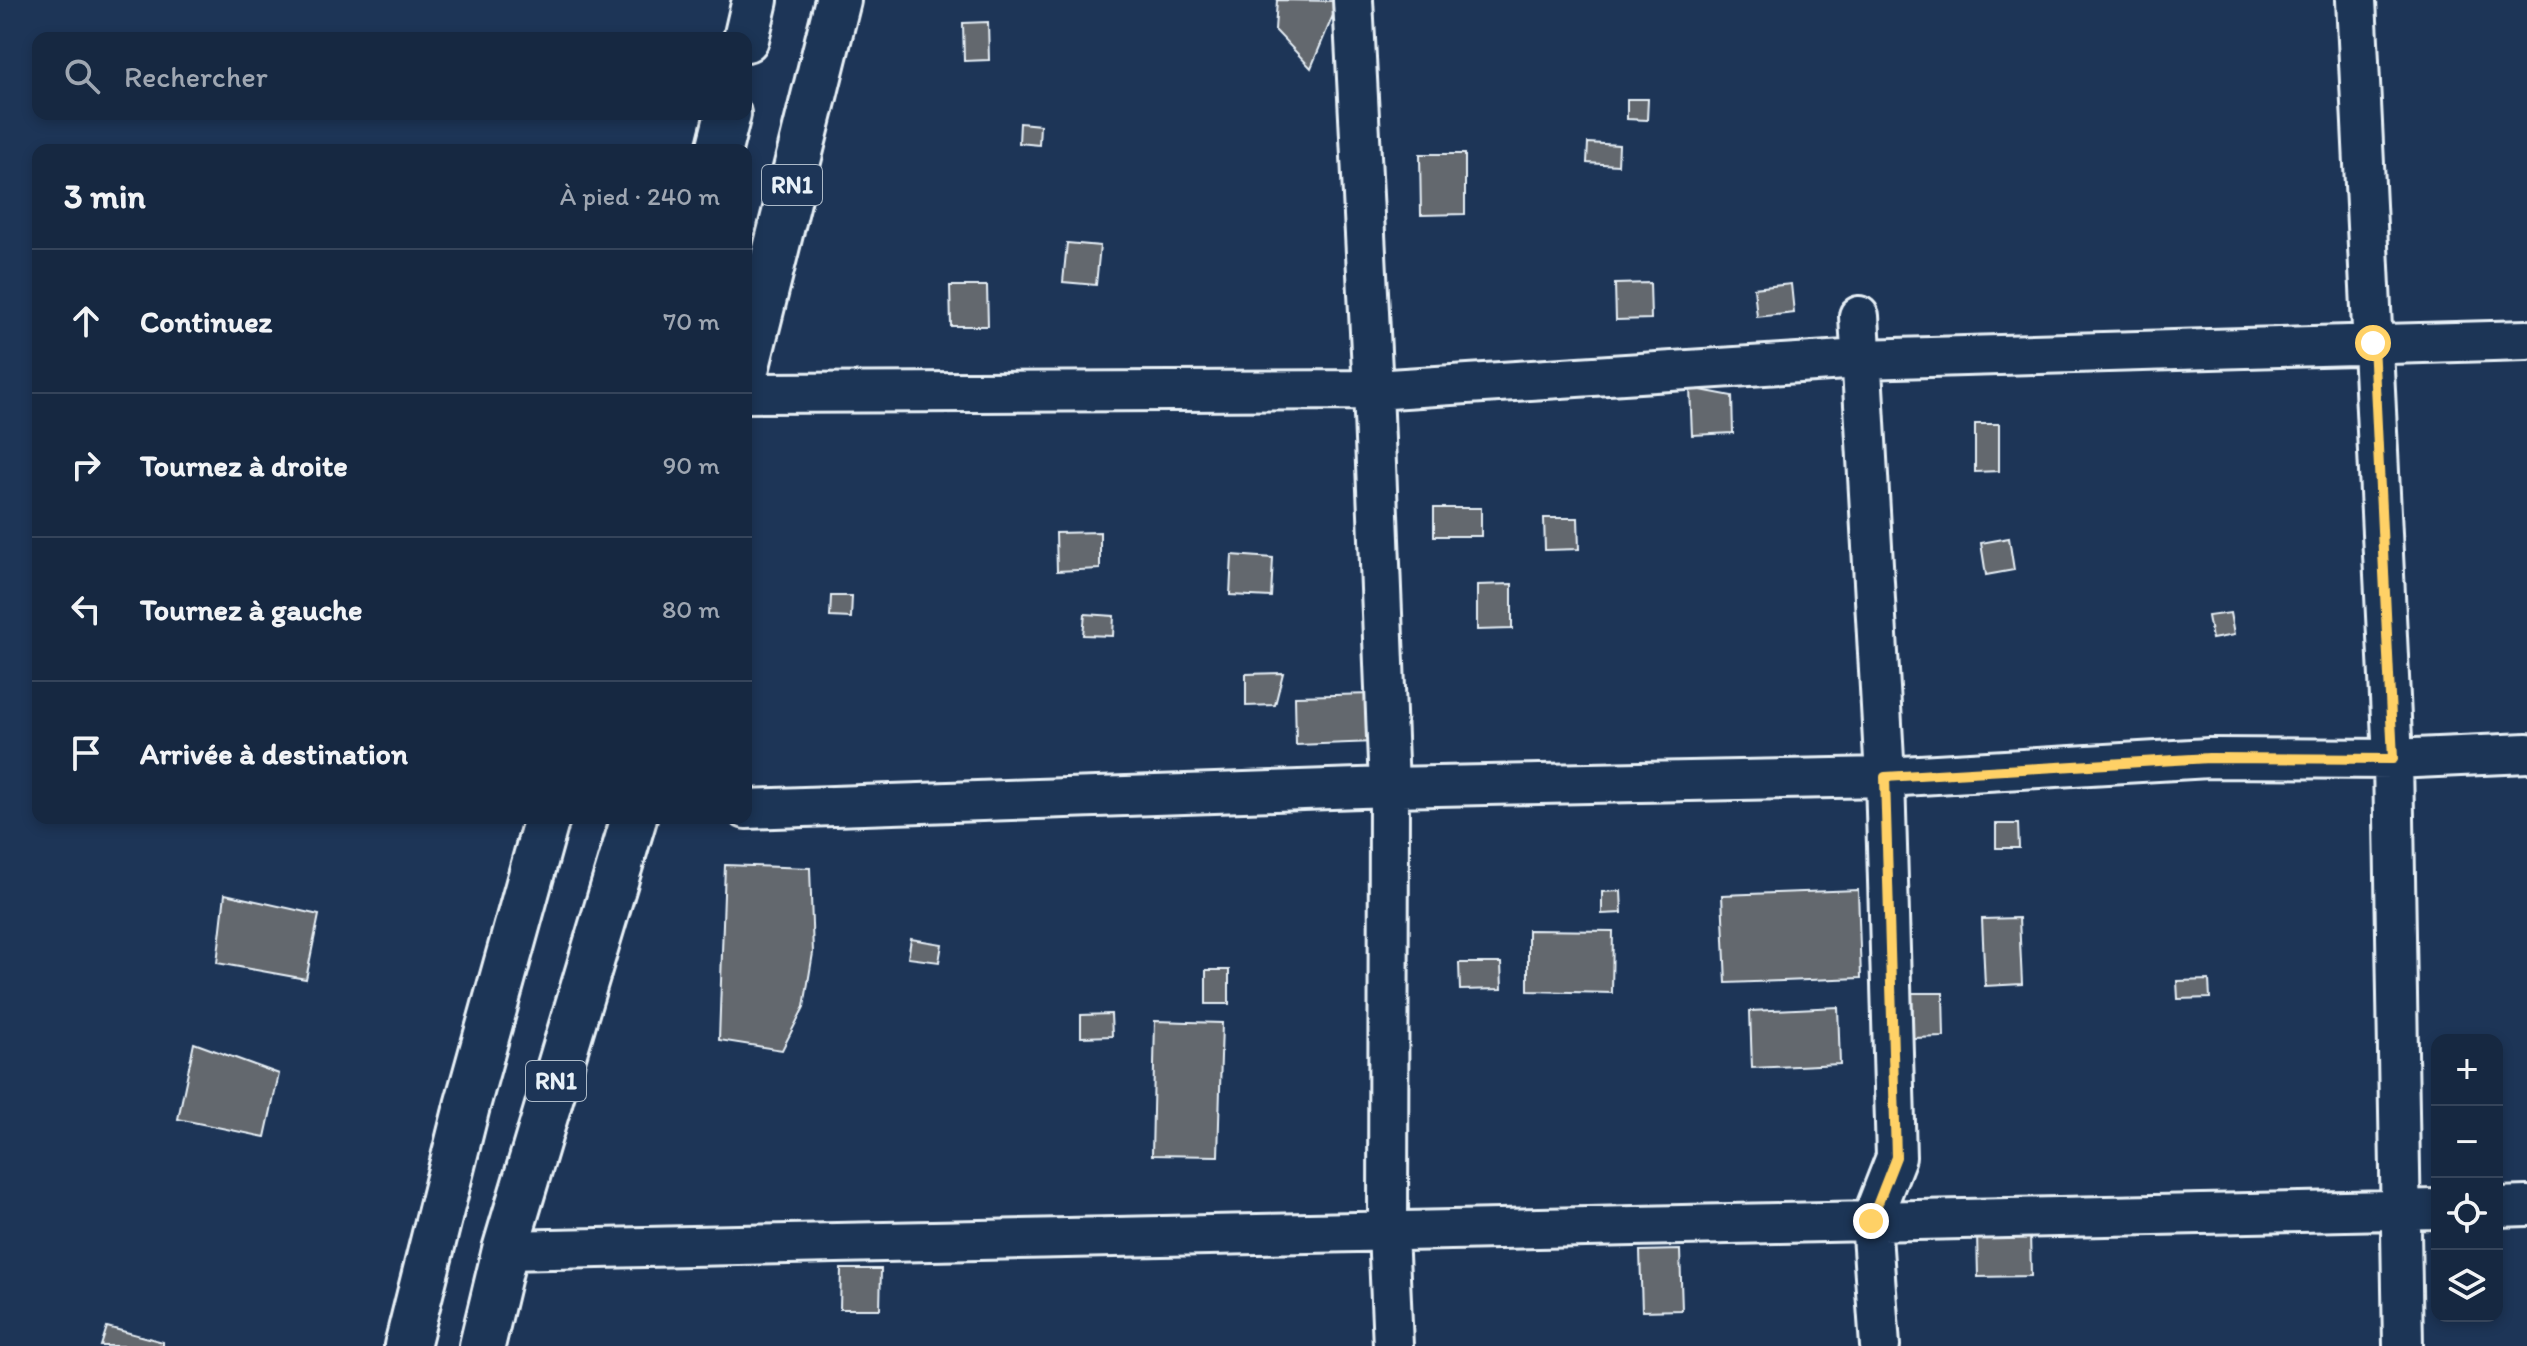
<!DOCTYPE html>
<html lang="fr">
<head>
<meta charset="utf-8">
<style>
	body { margin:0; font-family:Itim,sans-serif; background:#23344c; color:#f1f3f6 }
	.controls { position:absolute; right:24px; bottom:24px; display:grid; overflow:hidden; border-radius:16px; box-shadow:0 4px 12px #0003 }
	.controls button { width:72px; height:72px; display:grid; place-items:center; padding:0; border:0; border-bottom:2px solid #35445a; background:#162841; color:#f1f3f6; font:40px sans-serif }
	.stop { position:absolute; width:24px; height:24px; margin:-18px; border:6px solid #ffd166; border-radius:50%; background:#fff }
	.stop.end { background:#ffd166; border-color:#fff; box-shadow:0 2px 8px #0008 }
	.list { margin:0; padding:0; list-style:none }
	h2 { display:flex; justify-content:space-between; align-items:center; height:104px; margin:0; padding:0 32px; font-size:34px }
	h2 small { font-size:26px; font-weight:400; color:#9ea6b1 }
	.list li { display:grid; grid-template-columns:52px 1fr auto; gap:24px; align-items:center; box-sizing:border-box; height:144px; padding:0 32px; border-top:2px solid #35445a }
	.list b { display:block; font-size:30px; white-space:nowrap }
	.list em { font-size:26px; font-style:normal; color:#9ea6b1 }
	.icon { flex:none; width:44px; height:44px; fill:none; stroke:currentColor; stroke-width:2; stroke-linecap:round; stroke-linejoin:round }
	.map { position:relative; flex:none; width:2527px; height:1346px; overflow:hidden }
	.search { position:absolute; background:#162841; box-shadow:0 4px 12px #0003; left:32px; top:32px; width:720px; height:88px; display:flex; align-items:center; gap:20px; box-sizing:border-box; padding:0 28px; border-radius:16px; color:#9ea6b1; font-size:30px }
	.panel { position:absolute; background:#162841; box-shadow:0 4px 12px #0003; left:32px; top:144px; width:720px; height:680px; border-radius:16px }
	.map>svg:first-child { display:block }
	.building { fill:#64686e; stroke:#e8f1f8; stroke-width:2 }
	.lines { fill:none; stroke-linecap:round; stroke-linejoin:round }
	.minor-casing { stroke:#e8f1f8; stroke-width:44 }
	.trunk-casing { stroke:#e8f1f8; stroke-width:50 }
	.minor { stroke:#1d3557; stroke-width:38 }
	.trunk { stroke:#1d3557; stroke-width:44 }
	.route { stroke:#ffd166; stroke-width:10 }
	.labels { text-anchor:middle; stroke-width:8; stroke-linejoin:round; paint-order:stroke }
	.shield { fill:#1d3557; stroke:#abb9c8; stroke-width:2 }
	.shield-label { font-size:24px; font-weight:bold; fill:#e8f1f8 }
</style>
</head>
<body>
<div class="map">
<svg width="2527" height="1346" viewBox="0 0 2527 1346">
	<rect width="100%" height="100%" fill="#1d3557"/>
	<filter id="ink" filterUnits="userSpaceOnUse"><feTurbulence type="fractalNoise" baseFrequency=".0125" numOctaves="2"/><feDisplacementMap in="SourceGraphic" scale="16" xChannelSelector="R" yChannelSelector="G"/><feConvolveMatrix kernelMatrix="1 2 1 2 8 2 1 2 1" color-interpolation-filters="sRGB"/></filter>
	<g filter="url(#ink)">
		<path class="building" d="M1277,0L1339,1L1311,68L1275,30Z
			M988,22L989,60L964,61L963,23Z
			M1627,99H1648L1647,120L1627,119Z
			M1020,123L1040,125L1039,145L1019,143Z
			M1588,143L1619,145L1618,165L1587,163Z
			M1420,154H1465V214L1421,215Z
			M1067,243L1100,246L1096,285L1063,282Z
			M1650,283L1651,319L1616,320L1615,284Z
			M1791,284L1794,313L1757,317L1754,288Z
			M950,286H987L988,326H951Z
			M1690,388L1732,396L1733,433L1692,435Z
			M1975,424H1999V471L1975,472Z
			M1434,508H1481V536H1434Z
			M1544,518H1578L1579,549L1545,550Z
			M1100,532V569L1057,571L1056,533Z
			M2009,538L2014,570L1986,575L1981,543Z
			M1232,555L1273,558L1271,597L1230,595Z
			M1512,584V629L1477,630V585Z
			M831,596H852L851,618L830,617Z
			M2230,613L2234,635L2212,639L2208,616Z
			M1085,614L1114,616L1113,636L1083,635Z
			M1283,673L1275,705L1246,706V674Z
			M1373,694L1375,742L1296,745L1295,696Z
			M1996,824H2018L2019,848H1996Z
			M725,865L810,868L813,953L804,1007L782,1050L719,1040Z
			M1858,890L1861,978L1726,983L1722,895Z
			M1621,891L1622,913L1602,914V892Z
			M225,894L319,915L306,979L217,963Z
			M2019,918L2022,984L1985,986L1982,919Z
			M1528,930L1613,931L1612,993L1528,991Z
			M911,939L942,944L939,962L908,958Z
			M1459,963H1501L1502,989L1460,990Z
			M1206,970H1229V1004H1206Z
			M2209,980L2210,998L2178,999L2177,981Z
			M1912,993H1943L1944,1037L1913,1038Z
			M1838,1007L1840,1064L1752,1068L1750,1011Z
			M1111,1014L1112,1036L1081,1037V1015Z
			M1155,1021L1222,1023L1218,1156L1152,1155Z
			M194,1043L279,1074L265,1137L178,1119Z
			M2030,1232L2031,1276L1978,1277L1977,1233Z
			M1680,1250L1682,1310L1642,1311L1640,1251Z
			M841,1269H881L880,1309H840Z
			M107,1327L163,1342V1346H101Z"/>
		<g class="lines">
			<g class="minor-casing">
				<path id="minor" d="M1353,0L1373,390L1389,787L1388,1232L1393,1346
					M2356,0L2393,759L2403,1346
					M1859,316L1885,777L1896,1157L1871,1221L1880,1346
					M746,393L1373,390L1861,359L2527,340
					M746,809L1389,787L1885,777L2209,758L2393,759L2527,753
					M2497,1207L2527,1206
					M505,1250L2437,1209"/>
			</g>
			<g class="trunk-casing">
				<path id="trunk" d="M746,39L755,0
					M719,150L728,114
					M746,370L838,0
					M407,1346L467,1106L547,818
					M482,1346L505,1250L634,818"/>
			</g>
			<use href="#minor" class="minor"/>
			<use href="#trunk" class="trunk"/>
		</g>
	</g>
	<g class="lines" filter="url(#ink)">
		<path class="route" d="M1871,1221L1896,1157L1885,777L2209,758L2393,759L2373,343"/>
	</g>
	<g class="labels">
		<g class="shield">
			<rect x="762" y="165" width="60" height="40" rx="6"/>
			<rect x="526" y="1061" width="60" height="40" rx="6"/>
		</g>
		<g class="shield-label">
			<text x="792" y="193">RN1</text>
			<text x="556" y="1089">RN1</text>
		</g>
	</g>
</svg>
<div class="controls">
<button>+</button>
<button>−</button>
<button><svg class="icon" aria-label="locate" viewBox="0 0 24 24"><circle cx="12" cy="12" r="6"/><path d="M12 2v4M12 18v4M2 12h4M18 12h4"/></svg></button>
<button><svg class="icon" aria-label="layers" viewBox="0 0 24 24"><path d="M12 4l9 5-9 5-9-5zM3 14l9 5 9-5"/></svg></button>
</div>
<div class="stop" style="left:2373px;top:343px"></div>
<div class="stop end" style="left:1871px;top:1221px"></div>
<div class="search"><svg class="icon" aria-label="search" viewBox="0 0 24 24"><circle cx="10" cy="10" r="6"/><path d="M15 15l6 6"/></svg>Rechercher</div>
<section class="panel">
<h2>3 min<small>À pied · 240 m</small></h2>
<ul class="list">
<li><svg class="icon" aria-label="ahead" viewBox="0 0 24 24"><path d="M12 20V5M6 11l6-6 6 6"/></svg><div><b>Continuez</b></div><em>70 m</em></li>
<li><svg class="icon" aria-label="right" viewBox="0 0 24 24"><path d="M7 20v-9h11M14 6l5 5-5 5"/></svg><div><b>Tournez à droite</b></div><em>90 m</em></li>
<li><svg class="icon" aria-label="left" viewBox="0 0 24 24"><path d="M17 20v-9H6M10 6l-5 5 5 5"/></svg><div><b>Tournez à gauche</b></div><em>80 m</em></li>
<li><svg class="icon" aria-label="arrive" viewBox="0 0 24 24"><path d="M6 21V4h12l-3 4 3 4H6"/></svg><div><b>Arrivée à destination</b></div></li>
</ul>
</section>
</div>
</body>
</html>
